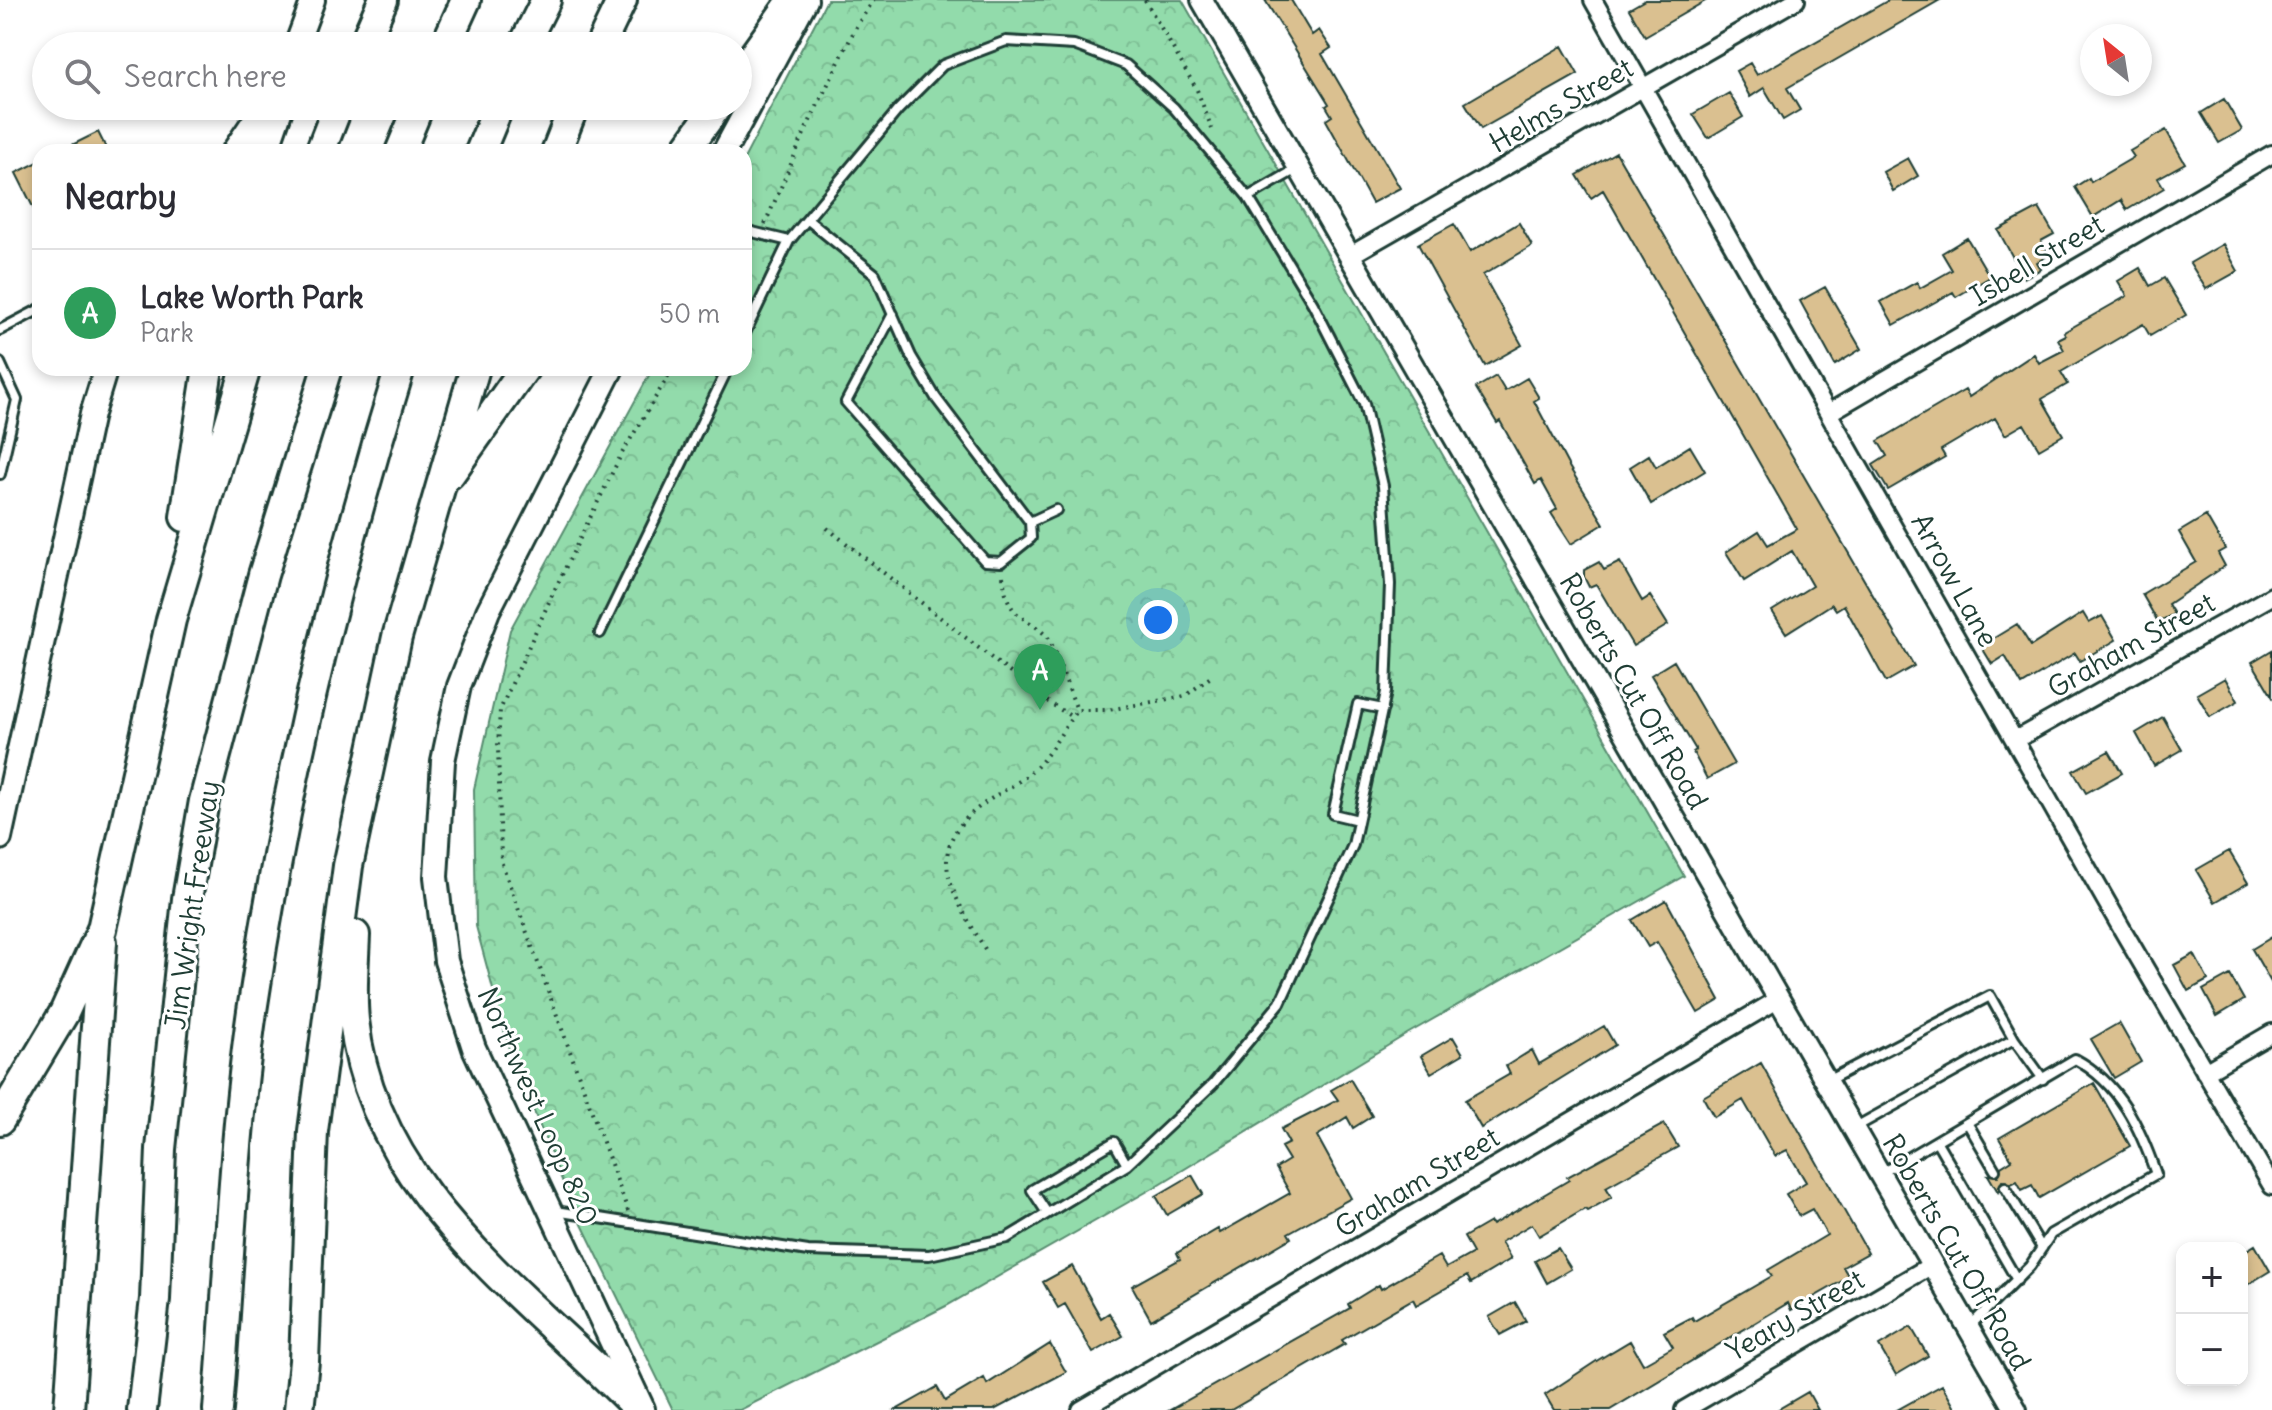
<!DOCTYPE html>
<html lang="en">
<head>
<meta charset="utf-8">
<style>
	body { margin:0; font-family:Delius,sans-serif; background:#f7f7f7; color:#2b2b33 }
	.controls { position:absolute; right:24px; bottom:24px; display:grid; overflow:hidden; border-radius:16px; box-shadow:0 4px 12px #0003 }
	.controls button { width:72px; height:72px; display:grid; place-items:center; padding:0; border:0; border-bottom:2px solid #e1e1e2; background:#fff; color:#2b2b33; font:40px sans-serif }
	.compass { position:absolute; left:2080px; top:24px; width:72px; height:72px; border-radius:50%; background:#fff; box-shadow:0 4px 12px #0003; rotate:330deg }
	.you { position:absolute; left:1158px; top:620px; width:28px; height:28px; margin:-20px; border:6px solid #fff; border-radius:50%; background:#1a73e8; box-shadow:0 0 0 12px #1a73e833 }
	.badge { display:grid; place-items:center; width:52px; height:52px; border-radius:50%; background:#c8321e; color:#fff; font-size:26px; font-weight:700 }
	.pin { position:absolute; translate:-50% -66px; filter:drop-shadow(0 2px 4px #0008) }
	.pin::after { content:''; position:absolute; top:42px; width:28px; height:24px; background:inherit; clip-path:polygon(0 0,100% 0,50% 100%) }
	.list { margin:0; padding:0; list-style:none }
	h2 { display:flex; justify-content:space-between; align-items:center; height:104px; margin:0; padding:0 32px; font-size:34px }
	h2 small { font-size:26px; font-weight:400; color:#7c7c81 }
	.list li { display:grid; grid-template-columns:52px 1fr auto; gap:24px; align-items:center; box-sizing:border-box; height:128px; padding:0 32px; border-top:2px solid #e1e1e2 }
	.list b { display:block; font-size:30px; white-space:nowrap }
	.list p { margin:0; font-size:26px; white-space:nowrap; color:#7c7c81 }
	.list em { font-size:26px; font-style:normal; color:#7c7c81 }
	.icon { flex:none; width:44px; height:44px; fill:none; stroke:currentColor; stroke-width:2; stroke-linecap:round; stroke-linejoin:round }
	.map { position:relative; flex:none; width:2272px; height:1410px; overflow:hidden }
	.search { position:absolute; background:#fff; box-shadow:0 4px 12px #0003; left:32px; top:32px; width:720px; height:88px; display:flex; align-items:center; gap:20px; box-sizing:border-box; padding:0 28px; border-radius:44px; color:#7c7c81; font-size:30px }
	.panel { position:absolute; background:#fff; box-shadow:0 4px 12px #0003; left:32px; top:144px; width:720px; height:232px; border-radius:24px }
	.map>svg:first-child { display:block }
	.park { fill:url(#park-crowns); stroke:#588c70; stroke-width:2 }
	.building { fill:#dac090; stroke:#1f3d34; stroke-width:2 }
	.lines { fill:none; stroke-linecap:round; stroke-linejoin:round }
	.service-casing { stroke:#1f3d34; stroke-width:14 }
	.minor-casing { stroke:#1f3d34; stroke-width:22 }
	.tertiary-casing { stroke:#1f3d34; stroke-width:26 }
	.secondary-casing { stroke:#1f3d34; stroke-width:28 }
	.motorway-casing { stroke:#1f3d34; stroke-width:34 }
	.path { stroke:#1f3d34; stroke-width:4; stroke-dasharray:2 6; stroke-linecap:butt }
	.service { stroke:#fff; stroke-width:8 }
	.minor { stroke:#fff; stroke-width:16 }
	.tertiary { stroke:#fff; stroke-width:20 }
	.secondary { stroke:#fff; stroke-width:22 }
	.motorway { stroke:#fff; stroke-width:28 }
	.labels { text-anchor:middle; stroke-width:6; stroke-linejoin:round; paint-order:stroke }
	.street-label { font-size:28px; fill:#1f3d34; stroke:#fff }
</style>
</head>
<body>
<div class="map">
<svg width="2272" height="1410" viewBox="0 0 2272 1410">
	<defs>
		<pattern id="park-crowns" width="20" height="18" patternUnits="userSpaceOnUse" patternTransform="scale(2)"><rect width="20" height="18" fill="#92dbab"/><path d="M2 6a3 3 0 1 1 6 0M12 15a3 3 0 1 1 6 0" fill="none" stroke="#7dbd94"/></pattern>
	</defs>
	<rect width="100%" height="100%" fill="#fff"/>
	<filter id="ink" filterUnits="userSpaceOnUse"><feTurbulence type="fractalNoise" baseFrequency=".0125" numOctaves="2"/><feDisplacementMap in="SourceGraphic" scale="16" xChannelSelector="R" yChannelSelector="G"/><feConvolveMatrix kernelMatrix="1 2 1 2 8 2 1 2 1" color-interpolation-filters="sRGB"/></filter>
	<g filter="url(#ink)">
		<path class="park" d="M827,0H1182L1684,876L1407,1034L1155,1187L948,1305L740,1410H673L571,1202L510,1053L476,926L474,789L510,630L653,368H744V159Z"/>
		<path class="building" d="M1265,0H1291L1312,35L1319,30L1331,48L1322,54L1400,188L1372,203L1326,120L1332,116L1326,106L1329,104Z
			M1645,0H1707L1645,36L1629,9Z
			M1889,0H1940L1787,88L1800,110L1783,120L1764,88L1750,97L1736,71L1750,63L1757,75Z
			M1562,46L1578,74L1481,129L1465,103Z
			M1729,93L1743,117L1708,138L1693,114Z
			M2224,99L2242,130L2219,143L2201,113Z
			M2166,130L2185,163L2158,178L2164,188L2127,210L2121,200L2093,217L2075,187L2089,178L2091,182L2134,157L2130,151Z
			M98,132L108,152H58Z
			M1616,152L1914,666L1886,682L1844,605L1836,610L1832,604L1786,633L1772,611L1812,586L1792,551L1744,581L1726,552L1759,531L1768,545L1797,529L1603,190L1591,198L1577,175Z
			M1908,158L1918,176L1893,191L1883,172Z
			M40,161V221L16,173Z
			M2039,208L2054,234L2041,241L2049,255L2037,262L2041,269L2024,278L1998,230Z
			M1519,223L1532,246L1483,275L1522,345L1485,366L1418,244L1454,224L1470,252Z
			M1967,238L1990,277L1956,297L1953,292L1894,325L1881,302L1917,282L1920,288L1952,270L1942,253Z
			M2223,244L2238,271L2206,289L2190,263Z
			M2140,268L2150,286L2164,278L2186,315L2150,336L2143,324L2061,372L2068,384L2042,399L2063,435L2039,449L2024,424L2005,435L1995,418L1941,450L1945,457L1888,490L1873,465L1887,456L1878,441L1965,390L1969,397L2034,354L2039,363L2064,350L2058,339L2066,335L2064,332L2127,296L2118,281Z
			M1825,287L1861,349L1835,365L1800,301Z
			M1496,376L1505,391L1527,378L1539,398L1534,401L1568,465L1604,524L1571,544L1551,513L1557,509L1541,480L1535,484L1500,421L1497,423L1476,388Z
			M1690,446L1705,471L1651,504L1630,467L1649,455L1656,467Z
			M2206,516L2225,549L2218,553L2225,566L2168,604L2174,614L2158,622L2142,594L2196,562L2179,532Z
			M1599,562L1604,570L1620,562L1642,601L1650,596L1668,625L1633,646L1596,584L1589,587L1584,577V570Z
			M2083,613L2089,623L2102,616L2116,640L2080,661L2075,653L2022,685L2005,656L1992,664L1981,646L2017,624L2031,646Z
			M2272,650V696L2252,662Z
			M1674,661L1734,764L1707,779L1693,752L1696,750L1651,675Z
			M2225,678L2238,701L2210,717L2197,694Z
			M2163,717L2182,750L2154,766L2136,733Z
			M2109,751L2122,773L2086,793L2073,771Z
			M2229,851L2248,883L2215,902L2196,870Z
			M1666,900L1720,1000L1698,1013L1657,942L1648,947L1632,920Z
			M2272,937V984L2252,949Z
			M2194,954L2208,980L2188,991L2174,965Z
			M2230,975L2244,1000L2217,1016L2203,990Z
			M2119,1023L2141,1062L2114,1078L2091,1039Z
			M1604,1026L1615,1045L1481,1128L1465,1100L1510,1074L1506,1066L1532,1050L1539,1064Z
			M1453,1037L1463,1054L1431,1073L1421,1056Z
			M1761,1063L1868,1253L1843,1267L1849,1277L1791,1310L1788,1303L1610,1410H1554L1545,1395L1598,1360L1630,1341L1643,1364L1673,1347L1664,1332L1692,1317L1694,1321L1772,1276L1768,1270L1827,1235L1812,1209L1799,1216L1786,1194L1806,1182L1787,1150L1775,1156L1743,1100L1714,1117L1703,1097Z
			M1350,1079L1372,1116L1353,1128L1347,1117L1317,1136L1351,1198L1288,1233L1291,1238L1151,1320L1132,1286L1180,1259L1177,1253L1218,1229L1220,1233L1290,1193L1276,1168L1289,1160L1281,1147L1289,1143L1281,1129L1338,1100L1331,1090Z
			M2094,1083L2130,1146L2039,1198L2032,1185L2022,1190L2017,1181L2011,1184L2002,1181L1998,1192L1988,1175L1998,1176L2001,1167L2012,1160L1999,1138Z
			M1664,1124L1678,1147L1606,1187L1612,1197L1587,1211L1585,1209L1539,1236L1532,1224L1501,1242L1511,1259L1471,1283L1467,1276L1416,1305L1413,1299L1342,1340L1345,1344L1231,1410H1170L1350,1308L1348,1304L1379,1285L1381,1289L1439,1256L1446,1268L1473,1253L1464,1237L1490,1222L1492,1225L1569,1180L1567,1177Z
			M1192,1175L1203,1194L1167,1215L1156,1196Z
			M2255,1245L2270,1271L2242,1288V1253Z
			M1558,1248L1571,1269L1547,1283L1535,1261Z
			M1072,1266L1101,1318L1109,1313L1123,1336L1093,1353L1065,1304L1058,1308L1043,1282Z
			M1515,1302L1526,1321L1500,1335L1489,1317Z
			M1911,1327L1928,1356L1896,1375L1879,1346Z
			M1050,1344L1066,1372L994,1410H896L937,1387L945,1401L984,1378L987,1384Z
			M1942,1385L1956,1410H1897Z
			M1808,1392L1818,1410H1777Z"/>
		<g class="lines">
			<g class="service-casing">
				<path id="service" d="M808,220L875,274L911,356L936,398L1030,522L1031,538L1001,562L985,561L846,402L893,314
					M744,230L789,241
					M0,330L40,309
					M744,335L789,241L898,110L943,65L1006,41L1074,45L1126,65L1174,108L1248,197L1300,167
					M0,363L17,400L0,474
					M1030,522L1056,510
					M600,633L728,368
					M1358,820L1333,814L1358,704L1383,709
					M1827,1081L1990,996L2014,1039
					M1968,1124L1995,1170
					M1854,1128L2014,1039L2043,1079
					M1937,1142L2017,1280
					M1880,1174L2075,1059C2120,1083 2140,1128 2156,1174L2051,1234L2030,1266L1969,1327
					M2005,1187L2042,1248
					M555,1211L808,1251L929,1255L1007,1238L1127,1165L1213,1084L1280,1003L1353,845L1386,692L1390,584L1383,486L1364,404L1313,304L1248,197
					M1047,1213L1032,1190L1114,1142L1127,1165"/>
			</g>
			<g class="minor-casing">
				<path id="minor" d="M1593,0L2122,929L2272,1186
					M1351,255L1796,0
					M1830,412L2272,154
					M2015,740L2272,596
					M2205,1072L2272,1033
					M1081,1410L1779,999
					M1684,1410L1932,1265"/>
			</g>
			<g class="tertiary-casing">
				<path id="tertiary" d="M1202,0L2016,1410"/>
			</g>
			<g class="secondary-casing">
				<path id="secondary" d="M296,46L313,0
					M233,152L264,106
					M724,152L806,0
					M612,368L488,611L459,686L443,761L436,877L446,961L474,1048L643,1409
					M0,838L92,414L106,368"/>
			</g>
			<g class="motorway-casing">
				<path id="motorway" d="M363,46L383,0
					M445,46L466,0
					M523,46L546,0
					M600,46L622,0
					M738,77L793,0
					M263,152L279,106
					M320,152L338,106
					M400,152L419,106
					M480,152L499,106
					M556,152L574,106
					M684,152L717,106
					M450,474L525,368
					M185,517L208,368
					M355,935C354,963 351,992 354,1020C372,1193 528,1295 639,1410
					M0,1120L64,1013L102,929L171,620L246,368
					M69,1410L102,942
					M142,1410L155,1299L161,1149L187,899L204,801L263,575L327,368
					M218,1410C229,1277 233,1143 252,1011C284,793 334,579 400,368
					M299,1410L304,1361L313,1131L348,866L397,637L475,368"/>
			</g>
			<path class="path" d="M1145,0L1197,90L1212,129
				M765,224L807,127L857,25L874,0
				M744,256L751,244
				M827,528L1042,698L1072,717
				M1003,576C1008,624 1026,612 1050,640L1077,710H1108L1185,696L1212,676
				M985,949C953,894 920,850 982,805C997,794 1014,786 1029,774C1048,759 1062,730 1077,710
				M628,1211L501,861L498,746L500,710L553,593L621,455L673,368"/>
			<use href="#service" class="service"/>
			<use href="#minor" class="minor"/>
			<use href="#tertiary" class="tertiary"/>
			<use href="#secondary" class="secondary"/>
			<use href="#motorway" class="motorway"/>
		</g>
	</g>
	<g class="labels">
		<g class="street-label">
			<text transform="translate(1561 105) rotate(-30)" y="10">Helms Street</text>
			<text transform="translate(2037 260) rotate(-31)" y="10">Isbell Street</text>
			<text transform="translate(1955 580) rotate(61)" y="10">Arrow Lane</text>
			<text transform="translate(2131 645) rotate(-29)" y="10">Graham Street</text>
			<text transform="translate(1634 691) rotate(60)" y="10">Roberts Cut Off Road</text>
			<text transform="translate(192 905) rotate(-82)" y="10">Jim Wright Freeway</text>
			<text transform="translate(538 1106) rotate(66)" y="10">Northwest Loop 820</text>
			<text transform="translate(1417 1182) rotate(-31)" y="10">Graham Street</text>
			<text transform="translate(1957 1252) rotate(60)" y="10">Roberts Cut Off Road</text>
			<text transform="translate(1795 1315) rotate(-30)" y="10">Yeary Street</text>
		</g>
	</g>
</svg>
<div class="controls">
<button>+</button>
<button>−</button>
</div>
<svg class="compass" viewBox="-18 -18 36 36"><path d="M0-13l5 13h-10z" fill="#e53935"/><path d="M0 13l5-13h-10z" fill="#7c7c81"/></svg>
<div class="you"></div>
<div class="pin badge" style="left:1040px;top:710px;background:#2e9e5b">A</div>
<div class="search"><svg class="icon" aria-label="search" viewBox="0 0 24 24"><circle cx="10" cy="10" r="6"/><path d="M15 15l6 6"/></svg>Search here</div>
<section class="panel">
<h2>Nearby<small></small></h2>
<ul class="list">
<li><span class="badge" style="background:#2e9e5b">A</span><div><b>Lake Worth Park</b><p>Park</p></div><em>50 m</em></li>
</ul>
</section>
</div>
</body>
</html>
